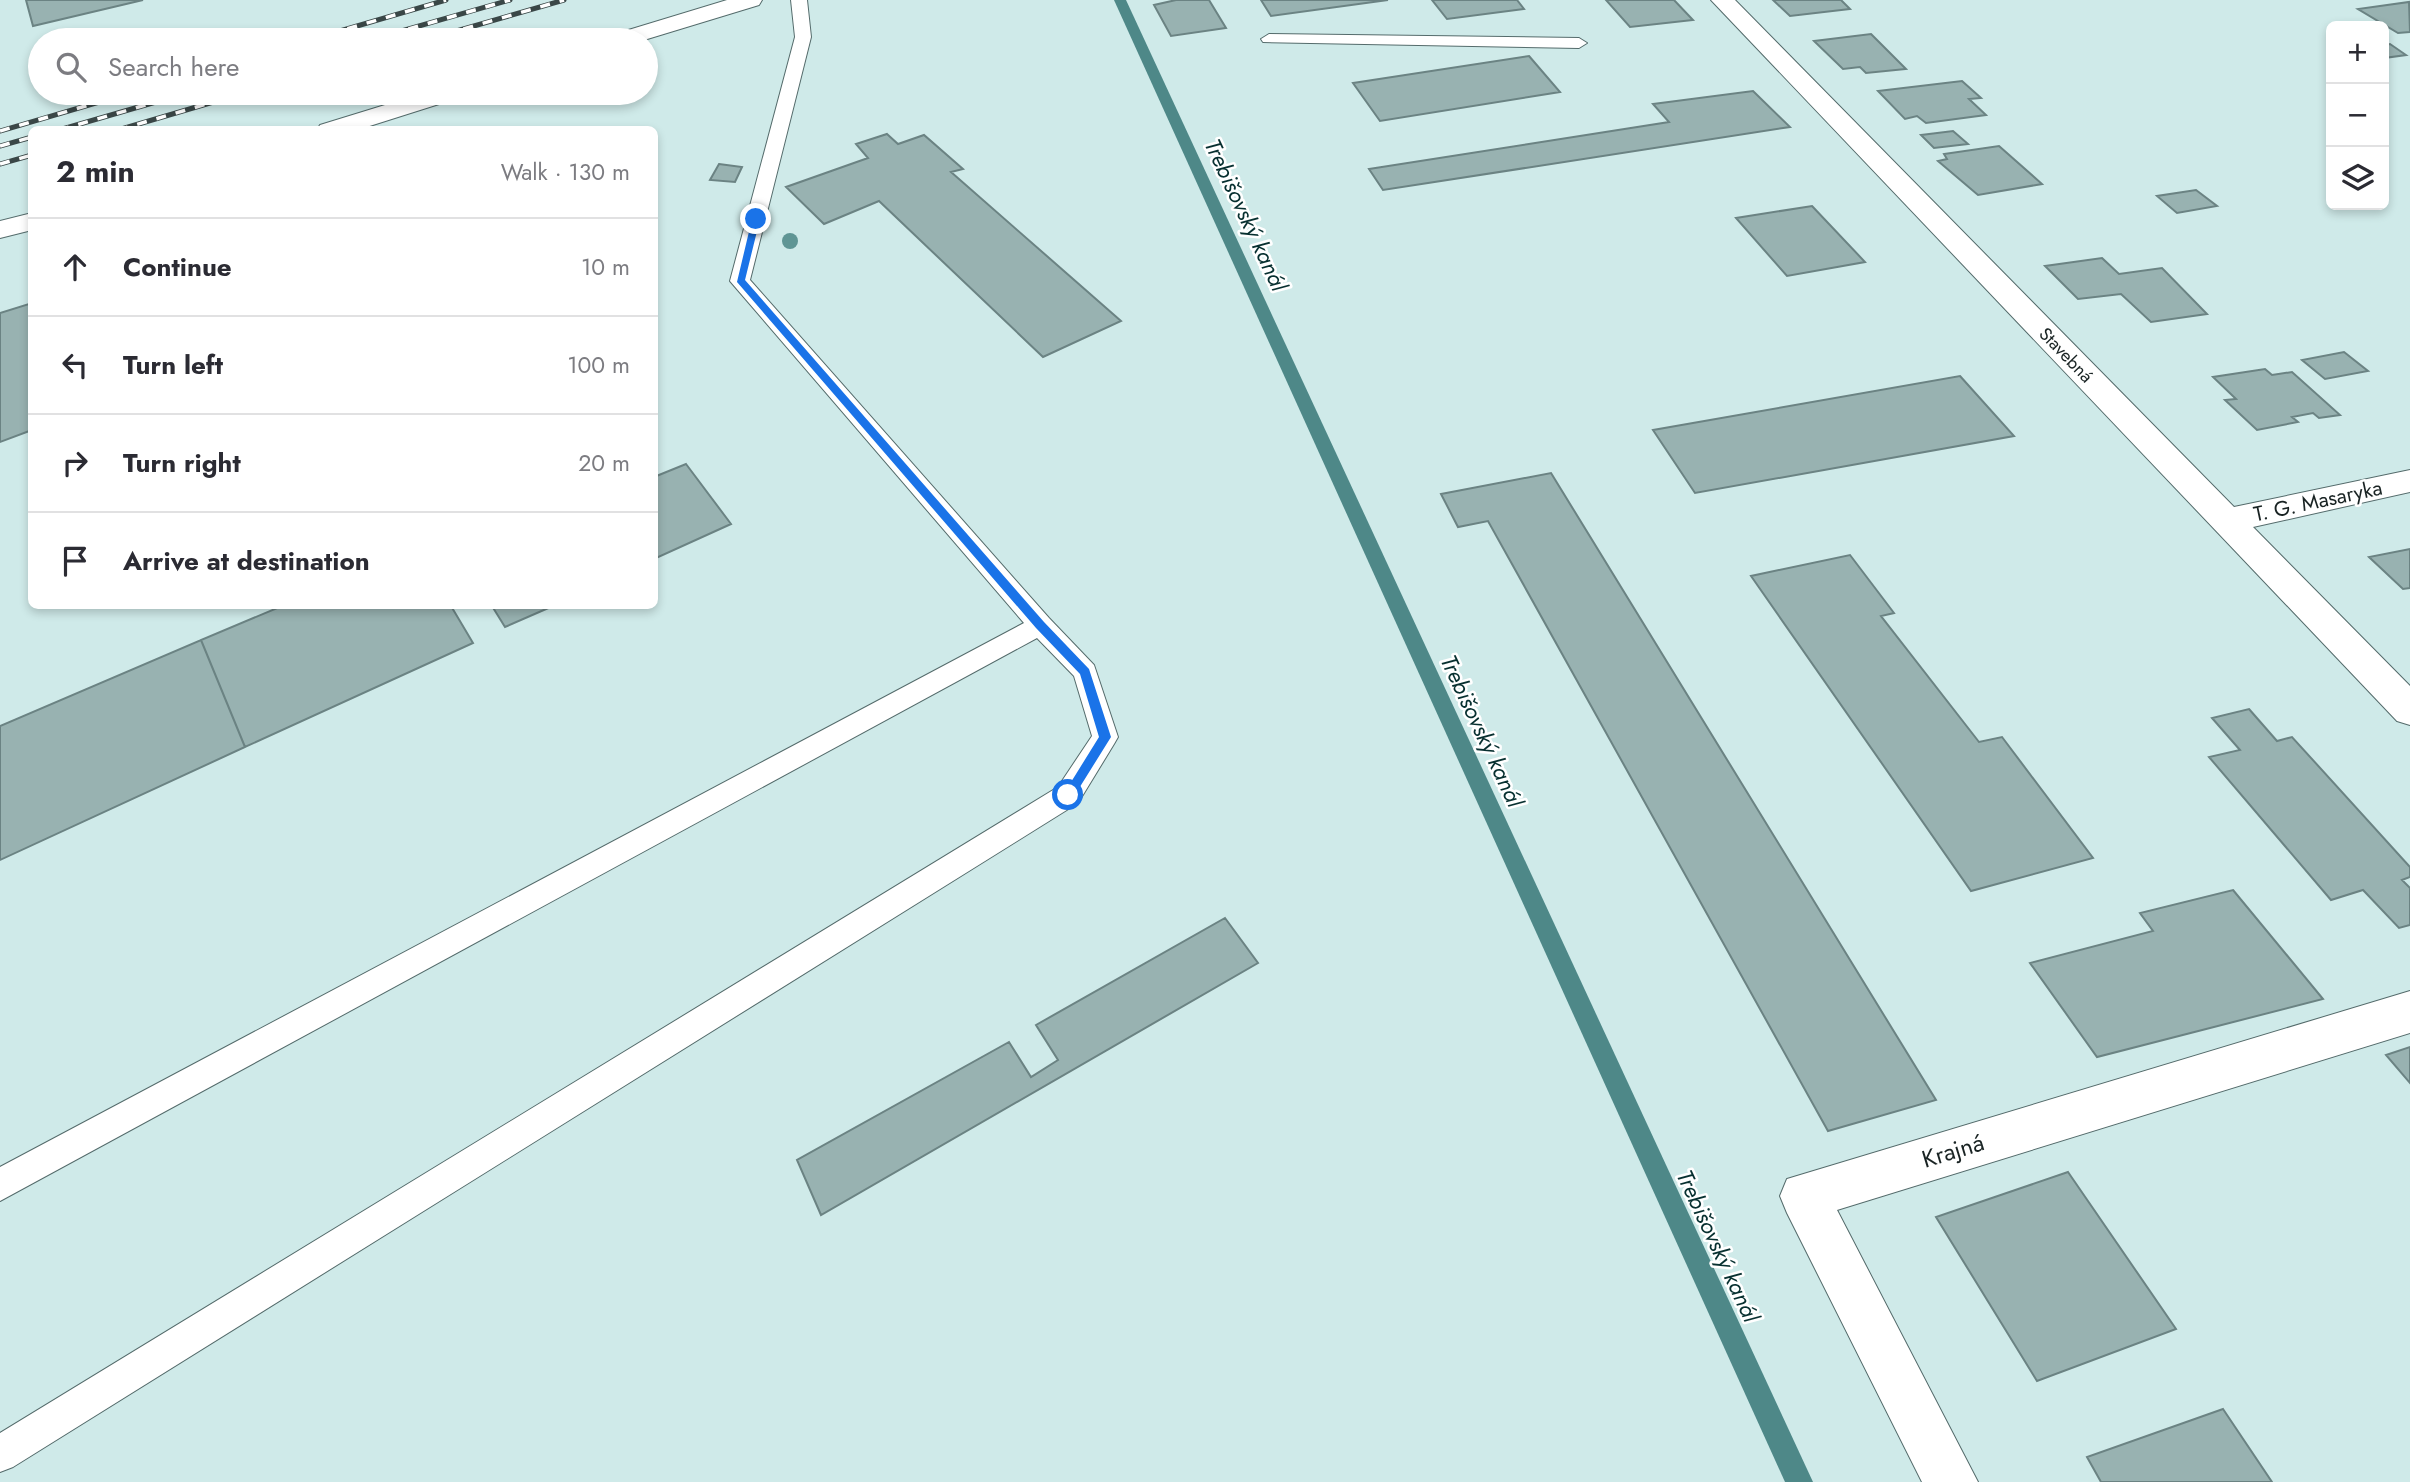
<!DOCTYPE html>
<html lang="en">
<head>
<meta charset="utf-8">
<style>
	body { margin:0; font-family:Jost,sans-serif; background:#f7f7f7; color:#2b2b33 }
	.controls { position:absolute; right:21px; top:21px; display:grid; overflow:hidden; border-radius:10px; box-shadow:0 4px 10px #0003 }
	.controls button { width:63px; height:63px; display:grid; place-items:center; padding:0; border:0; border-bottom:2px solid #e1e1e2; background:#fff; color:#2b2b33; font:35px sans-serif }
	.stop { position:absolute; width:21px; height:21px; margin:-16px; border:5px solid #1a73e8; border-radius:50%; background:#fff }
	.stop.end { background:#1a73e8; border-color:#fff; box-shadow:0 2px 7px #0008 }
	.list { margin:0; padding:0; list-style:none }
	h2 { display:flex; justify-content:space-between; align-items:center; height:91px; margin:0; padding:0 28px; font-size:30px }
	h2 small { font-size:23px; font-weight:400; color:#7c7c81 }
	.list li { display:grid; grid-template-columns:46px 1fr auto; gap:21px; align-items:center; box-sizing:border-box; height:98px; padding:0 28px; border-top:2px solid #e1e1e2 }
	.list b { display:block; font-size:26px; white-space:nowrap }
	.list em { font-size:23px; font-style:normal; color:#7c7c81 }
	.icon { flex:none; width:38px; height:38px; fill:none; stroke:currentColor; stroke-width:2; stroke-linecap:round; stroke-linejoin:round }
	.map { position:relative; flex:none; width:2410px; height:1482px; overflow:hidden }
	.search { position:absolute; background:#fff; box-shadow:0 4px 10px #0003; left:28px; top:28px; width:630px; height:77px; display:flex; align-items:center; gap:18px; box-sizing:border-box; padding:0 24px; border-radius:38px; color:#7c7c81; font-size:26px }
	.panel { position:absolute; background:#fff; box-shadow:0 4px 10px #0003; left:28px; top:126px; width:630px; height:483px; border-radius:10px }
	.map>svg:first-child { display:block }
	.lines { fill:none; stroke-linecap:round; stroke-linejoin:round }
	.stream { fill:#4e8888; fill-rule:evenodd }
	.building { fill:#98b2b1; stroke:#6b8383; stroke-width:2 }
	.lane-casing { stroke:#546b6b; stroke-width:2 }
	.street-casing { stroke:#546b6b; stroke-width:2 }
	.secondary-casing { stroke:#546b6b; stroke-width:2 }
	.lane { fill:#fff; fill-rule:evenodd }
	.street { fill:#fff; fill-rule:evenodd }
	.secondary { fill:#fff; fill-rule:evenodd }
	.rail-casing { stroke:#3a4747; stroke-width:5 }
	.rail { stroke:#fff; stroke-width:3.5; stroke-dasharray:10; stroke-linecap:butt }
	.tree { fill:#5f9594 }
	.route { fill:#1a73e8 }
	.labels { text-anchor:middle; stroke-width:5; stroke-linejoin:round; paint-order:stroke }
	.far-street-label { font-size:18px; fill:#192323; stroke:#fff }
	.street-label { font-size:21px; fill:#192323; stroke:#fff }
	.water-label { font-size:23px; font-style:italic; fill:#073030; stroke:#fff }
	.near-street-label { font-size:24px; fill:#192323; stroke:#fff }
</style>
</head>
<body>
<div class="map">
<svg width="2410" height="1482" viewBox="0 0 2410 1482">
	<rect width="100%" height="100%" fill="#cfeae9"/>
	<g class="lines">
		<path class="stream" d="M1114,0H1126L1813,1482H1785Z"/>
	</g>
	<path class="building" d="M26,0H143L33,26Z
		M1176,0H1209L1226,28L1171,36L1154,5Z
		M1261,0H1388L1271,16Z
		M1432,0H1517L1524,9L1447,19Z
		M1606,0H1674L1693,20L1630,27Z
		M1773,0H1841L1850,9L1790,16Z
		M2409,2L2410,32L2398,33L2358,9Z
		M1871,34L1906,69L1866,73L1860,67L1843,69L1814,41Z
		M2390,44L2406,55L2384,58V45Z
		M1529,56L1560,92L1380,121L1353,83Z
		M1962,81L1981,98L1969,99L1986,115L1926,123L1917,116L1905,119L1878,91Z
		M1753,91L1790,127L1383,190L1369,169L1669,122L1653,104Z
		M1953,131L1968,144L1934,148L1921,135Z
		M887,134L898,144L924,135L963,169L951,172L1121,321L1043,357L879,201L824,224L786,187L868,158L856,144Z
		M1999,146L2042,184L1978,195L1938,161L1947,159L1944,154Z
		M719,164L742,167L735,182L710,180Z
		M2196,190L2217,206L2177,213L2157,196Z
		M1812,206L1865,262L1787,276L1736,218Z
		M2102,258L2119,274L2162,268L2207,314L2151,322L2121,294L2078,299L2045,266Z
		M32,303V430L0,442V313Z
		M2344,352L2368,371L2325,379L2302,360Z
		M2265,369L2272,375L2292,372L2340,415L2319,418L2313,413L2292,417L2298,422L2257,430L2225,400L2236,399L2213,377Z
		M1960,376L2014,436L1695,493L1653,430Z
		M686,464L731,524L654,559V477Z
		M1551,473L1936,1100L1828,1131L1488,521L1458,527L1441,494Z
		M2410,549V588L2403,589L2369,557Z
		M1850,555L1894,613L1881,616L1979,742L2002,737L2093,858L1971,891L1751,576Z
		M282,606H451L473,643L245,747L201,640Z
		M492,606H553L505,627Z
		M201,640L245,747L0,860V726Z
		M2249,709L2277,741L2292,737L2410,867V877L2402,880L2410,888V925L2399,928L2363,890L2331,900L2209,757L2240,750L2212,718Z
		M2233,890L2323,999L2097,1057L2030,963L2153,931L2140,913Z
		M1225,918L1258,963L821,1215L797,1160L1009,1042L1031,1077L1058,1060L1036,1025Z
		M2410,1047V1083L2386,1055Z
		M2068,1172L2176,1329L2037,1381L1936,1217Z
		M2223,1409L2272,1482H2101L2087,1457Z"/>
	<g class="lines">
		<g class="lane-casing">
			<path id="lane" d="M791,0H807L811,37L750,280L1049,618L1094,665L1118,737L1114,744L1078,803L13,1467L0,1472V1433L1058,787L1092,736L1074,676L1037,638L0,1201V1167L1024,623L730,281L795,37Z
				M1269,34L1579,38L1587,43L1579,48L1263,42L1261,39Z"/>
		</g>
		<g class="street-casing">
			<path id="street" d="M1711,0H1735L2234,507L2410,470V492L2253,527L2410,686V725L2397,721Z
				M2410,991V1033L1837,1210L1978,1482H1922L1787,1213L1780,1196L1787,1179Z"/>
		</g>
		<g class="secondary-casing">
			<path id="secondary" d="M727,0H762L759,5L644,40H608L612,35Z
				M424,93H461L458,98L357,130H317L320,125Z
				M32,213V230L0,238V221Z"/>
		</g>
		<use href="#lane" class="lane"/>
		<use href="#street" class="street"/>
		<use href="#secondary" class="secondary"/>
		<g class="rail-casing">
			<path id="rail" d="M309,40L446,0
				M370,40L510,0
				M425,40L564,0
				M59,130L187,93
				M118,130L244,93
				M0,131L130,93
				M0,146L32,137
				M0,164L32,155"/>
		</g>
		<use href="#rail" class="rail"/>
	</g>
	<circle class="tree" cx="790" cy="241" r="8"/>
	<path class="route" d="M756,217L760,219L745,280L1044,622L1089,669L1111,737L1073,798H1064L1063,795L1099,737L1080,674L1036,628L737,282L752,219Z"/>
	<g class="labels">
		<g class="far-street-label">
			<text transform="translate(2066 355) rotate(46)" y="6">Stavebná</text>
		</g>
		<g class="street-label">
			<text transform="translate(2318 501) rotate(-12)" y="7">T. G. Masaryka</text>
		</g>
		<g class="water-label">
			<text transform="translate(1246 215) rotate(65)" y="8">Trebišovský kanál</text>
			<text transform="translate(1482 731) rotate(65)" y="8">Trebišovský kanál</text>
			<text transform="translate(1718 1246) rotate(65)" y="8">Trebišovský kanál</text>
		</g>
		<g class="near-street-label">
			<text transform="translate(1953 1151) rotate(-17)" y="8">Krajná</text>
		</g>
	</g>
</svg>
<div class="controls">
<button>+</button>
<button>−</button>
<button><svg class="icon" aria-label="layers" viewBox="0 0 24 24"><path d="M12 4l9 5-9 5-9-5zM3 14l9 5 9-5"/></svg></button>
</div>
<div class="stop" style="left:1068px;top:795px"></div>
<div class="stop end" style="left:756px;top:219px"></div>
<div class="search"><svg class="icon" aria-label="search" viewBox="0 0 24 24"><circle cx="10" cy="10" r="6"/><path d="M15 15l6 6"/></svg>Search here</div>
<section class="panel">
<h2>2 min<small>Walk · 130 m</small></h2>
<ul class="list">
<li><svg class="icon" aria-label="ahead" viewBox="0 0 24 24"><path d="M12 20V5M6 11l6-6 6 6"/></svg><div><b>Continue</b></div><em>10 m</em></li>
<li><svg class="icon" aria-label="left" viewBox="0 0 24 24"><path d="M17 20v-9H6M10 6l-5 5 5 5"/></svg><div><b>Turn left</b></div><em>100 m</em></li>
<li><svg class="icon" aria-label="right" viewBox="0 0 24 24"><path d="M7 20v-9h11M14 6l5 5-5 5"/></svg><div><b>Turn right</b></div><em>20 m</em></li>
<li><svg class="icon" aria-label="arrive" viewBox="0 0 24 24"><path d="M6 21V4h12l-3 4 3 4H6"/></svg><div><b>Arrive at destination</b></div></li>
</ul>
</section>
</div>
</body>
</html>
